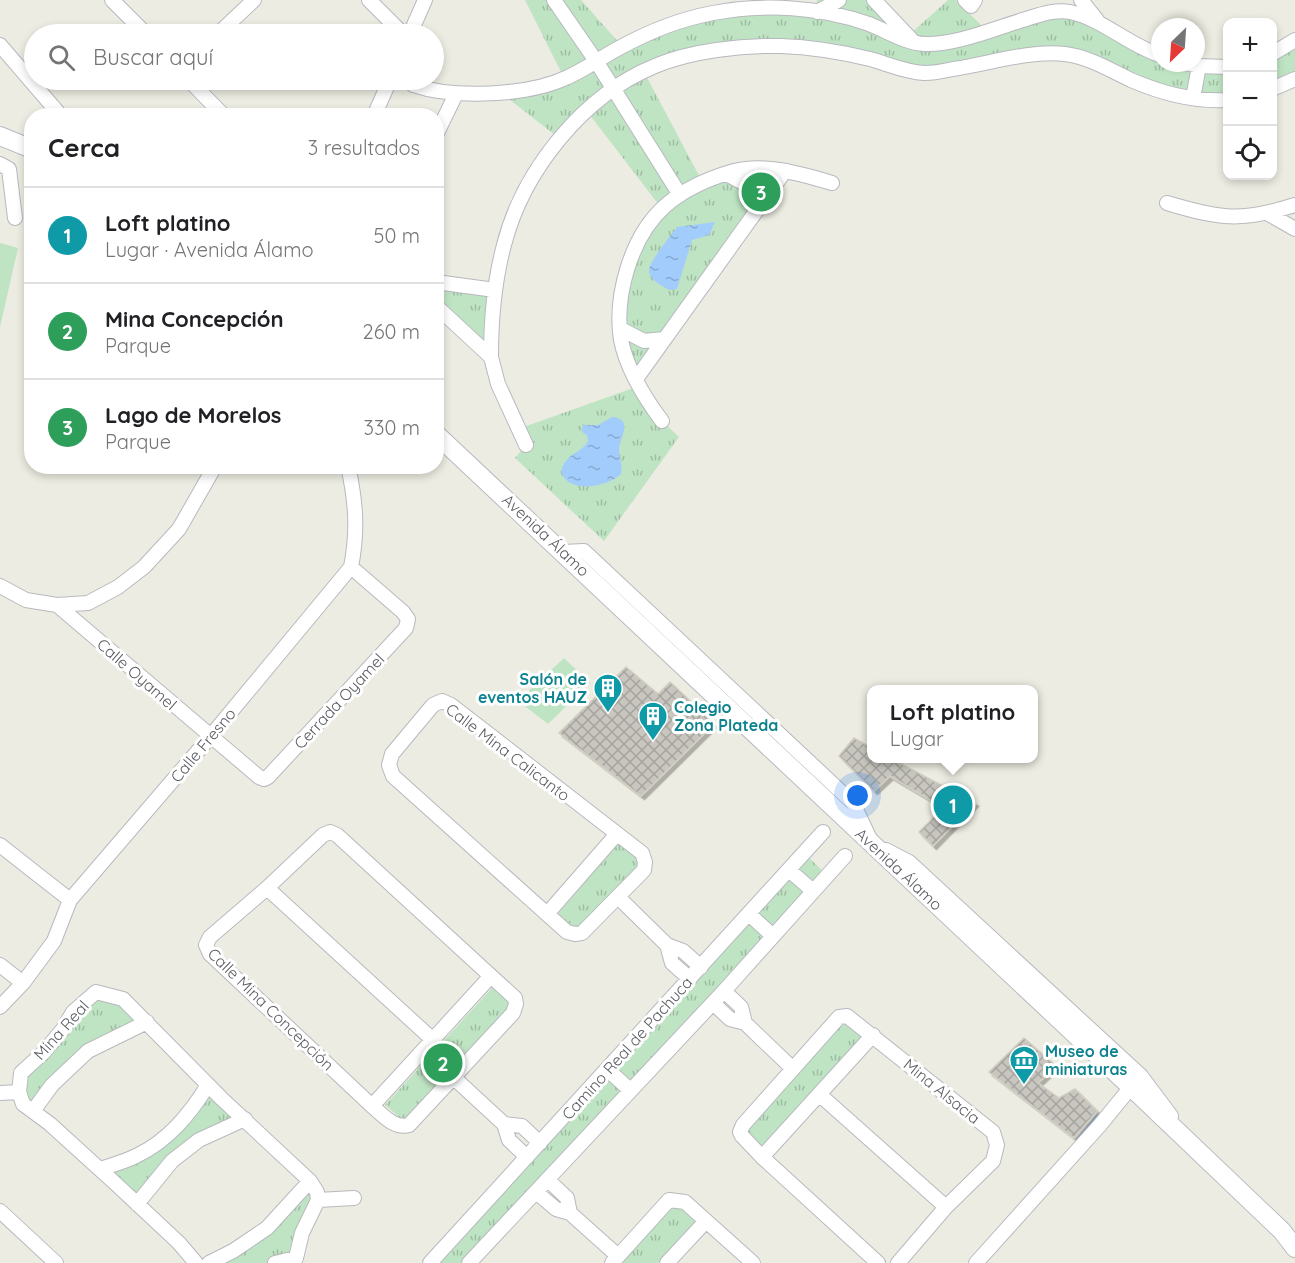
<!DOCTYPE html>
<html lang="es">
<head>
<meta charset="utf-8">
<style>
	body { margin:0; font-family:Quicksand,sans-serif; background:#f2f2f2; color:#202124 }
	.controls { position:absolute; right:18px; top:18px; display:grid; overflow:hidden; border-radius:12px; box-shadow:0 3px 9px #0003 }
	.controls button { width:54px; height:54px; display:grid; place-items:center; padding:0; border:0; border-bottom:2px solid #e0e0e0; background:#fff; color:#202124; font:30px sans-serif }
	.compass { position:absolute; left:1151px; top:18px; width:54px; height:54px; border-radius:50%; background:#fff; box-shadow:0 3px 9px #0003; rotate:205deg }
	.you { position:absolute; left:858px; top:796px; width:21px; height:21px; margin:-15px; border:4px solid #fff; border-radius:50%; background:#1a73e8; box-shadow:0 0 0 9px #1a73e833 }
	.badge { display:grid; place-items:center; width:39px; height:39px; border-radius:50%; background:#db2777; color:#fff; font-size:20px; font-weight:700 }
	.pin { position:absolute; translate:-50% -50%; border:3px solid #fff; box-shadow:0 2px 6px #0006 }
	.popup { position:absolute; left:867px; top:685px; width:171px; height:78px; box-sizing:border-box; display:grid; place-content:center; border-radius:12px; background:#fff; filter:drop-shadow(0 2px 4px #0005); font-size:20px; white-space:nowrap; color:#757577 }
	.popup b { font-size:22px; color:#202124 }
	.popup::after { content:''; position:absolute; left:50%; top:100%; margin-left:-12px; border:12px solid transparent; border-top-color:#fff }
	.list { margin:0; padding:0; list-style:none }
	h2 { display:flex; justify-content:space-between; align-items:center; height:78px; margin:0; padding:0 24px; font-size:26px }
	h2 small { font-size:20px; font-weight:400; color:#757577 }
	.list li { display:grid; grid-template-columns:39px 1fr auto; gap:18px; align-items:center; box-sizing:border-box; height:96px; padding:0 24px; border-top:2px solid #e0e0e0 }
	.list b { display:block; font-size:22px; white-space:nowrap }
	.list p { margin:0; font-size:20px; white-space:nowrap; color:#757577 }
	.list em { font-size:20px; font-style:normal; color:#757577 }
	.icon { flex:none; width:33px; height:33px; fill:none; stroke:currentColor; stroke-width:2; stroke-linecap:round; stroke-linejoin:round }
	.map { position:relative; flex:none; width:1295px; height:1263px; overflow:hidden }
	.search { position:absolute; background:#fff; box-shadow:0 3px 9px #0003; left:24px; top:24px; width:420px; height:66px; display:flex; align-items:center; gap:15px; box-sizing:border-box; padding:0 21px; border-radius:33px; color:#757577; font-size:22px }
	.panel { position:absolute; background:#fff; box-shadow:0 3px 9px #0003; left:24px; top:108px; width:420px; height:366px; border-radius:24px }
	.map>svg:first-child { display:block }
	.grass { fill:#bfe4c3 }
	.park { fill:url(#park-tufts) }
	.water { fill:url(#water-ripples) }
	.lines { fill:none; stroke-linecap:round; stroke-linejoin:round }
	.stream { stroke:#a2ccfc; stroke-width:4 }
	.building { fill:url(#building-cross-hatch); stroke:#d1cec1; stroke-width:1.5; filter:url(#shadow) }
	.street-casing { stroke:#b7b9be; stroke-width:16 }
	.secondary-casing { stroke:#b8bac0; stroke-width:20 }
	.street { stroke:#fff; stroke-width:14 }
	.secondary { stroke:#fff; stroke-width:18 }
	.labels { text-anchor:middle; stroke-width:6; stroke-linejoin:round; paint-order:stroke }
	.street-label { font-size:16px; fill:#5a5d62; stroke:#fff }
	.culture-label { font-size:16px; font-weight:bold; fill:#0d838f; stroke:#fff; text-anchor:start }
</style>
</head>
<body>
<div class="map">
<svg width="1295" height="1263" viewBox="0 0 1295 1263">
	<defs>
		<pattern id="park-tufts" width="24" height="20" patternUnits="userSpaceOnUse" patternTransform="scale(1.5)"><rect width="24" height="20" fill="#bfe4c3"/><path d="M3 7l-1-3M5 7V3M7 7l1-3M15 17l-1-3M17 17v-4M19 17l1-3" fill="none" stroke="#9ebca2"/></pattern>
		<pattern id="water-ripples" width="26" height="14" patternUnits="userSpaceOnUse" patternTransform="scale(1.5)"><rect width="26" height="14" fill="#a2ccfc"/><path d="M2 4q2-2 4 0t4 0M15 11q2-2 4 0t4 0" fill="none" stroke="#87a9cf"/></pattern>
		<pattern id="building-cross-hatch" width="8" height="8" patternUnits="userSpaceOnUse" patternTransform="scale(1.5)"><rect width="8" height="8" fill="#c8c6bf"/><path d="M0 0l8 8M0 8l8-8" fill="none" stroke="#a5a49f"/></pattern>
		<filter id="shadow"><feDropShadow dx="3.5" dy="3.5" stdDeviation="0" flood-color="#0004"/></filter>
	</defs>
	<rect width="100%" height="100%" fill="#edece2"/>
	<path class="grass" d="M0,243L18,248L0,327Z
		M564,658L590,683L548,724L518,701Z"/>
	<path class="park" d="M525,0H581L622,46L711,13L817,11V0H874L908,36L948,0H956L986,30L1068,11L1160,55V63L1228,67L1227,100L1193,98L1066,54L957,69L890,65L748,47L644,72L703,183L735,171H785L636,379L621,340L622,282L662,209L586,110L560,139L500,92L564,78Z
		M1295,40V79L1272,89V54Z
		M436,282L495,290L491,357L437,306Z
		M639,386L662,421L679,437L604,541L515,458L526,445L518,429Z
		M619,842L642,863L579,932L558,914Z
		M804,853L828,876L469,1263H430Z
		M493,987L514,1004L405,1122L385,1105Z
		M96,992L123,999L147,1022L88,1051L33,1111L23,1104L21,1073Z
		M843,1020L867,1038L763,1151L744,1130Z
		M208,1085L245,1119L199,1140L137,1204L100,1169L165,1137Z
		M310,1183L315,1191L294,1254L270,1263H209L233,1251Z
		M678,1201L698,1221L658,1263H620Z"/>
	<path class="water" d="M715,222L709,235L692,240L677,289L670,290C663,287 650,280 649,271C648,263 672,234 677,227Z
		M612,417C634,419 620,437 619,449C619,458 623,464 621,474C608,487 567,495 561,471C567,452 581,454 588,441L587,435L582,432L583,425H598Z"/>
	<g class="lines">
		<path class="stream" d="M1078,1140L1098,1116"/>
	</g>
	<path class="building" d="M626,667L658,694L670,682L714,724L641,796L559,733Z
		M854,738L872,748V759H892L975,803L933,846L919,832L935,816V807L929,799L890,776L874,791L839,756Z
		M1024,1038L1056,1066L1038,1083L1059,1098L1075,1089L1097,1111L1074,1138L989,1072Z"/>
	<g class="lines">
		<g class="street-casing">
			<path id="street" d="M112,0L146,34
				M369,0L403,34
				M554,0L596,61L680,195
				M874,0L911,39
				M965,0L971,6L975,0
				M1081,0L1097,20
				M817,12L839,0
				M218,34L254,0
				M410,34L425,0
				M0,45L61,116
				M1272,54L1295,40
				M1185,63L1199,66L1228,67
				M189,80L224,116
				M413,85C454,99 528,96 568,77C586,69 602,57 619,48C648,32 681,19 713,13C764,3 821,7 869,24C887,31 905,43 925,44C956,45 996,28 1026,19C1039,15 1056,9 1070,12C1103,19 1128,45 1160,55
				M1272,89L1295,79
				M1193,98L1199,66
				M374,116L390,80
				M436,135L456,94
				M0,164L9,169L15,218
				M726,174C749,185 754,187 755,213
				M1167,203C1220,219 1241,222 1295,205
				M1267,213L1295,229
				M436,282L495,290
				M436,306L491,357C491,319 494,282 504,245C523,170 584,95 655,66C690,51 742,45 781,46C810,47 841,52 870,59C888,64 905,72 924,73C934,73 944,71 953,69C989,64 1028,50 1065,54C1089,57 1110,70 1131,80C1161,93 1195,102 1228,100
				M621,329L644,341L664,339
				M491,357L498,384L526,445
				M636,379L785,171
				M662,421C644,397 627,370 621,340C614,296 631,236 665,206C684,189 710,178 734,171C766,163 801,174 832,183
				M563,552L584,551L853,803L869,837
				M0,586L26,600L57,605L259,777L264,779L268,777L406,628L408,619L403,612L351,567
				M57,605L88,603L118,587L144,567L179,529L215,466
				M442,701L451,705L642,853L645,862L644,870L582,933L575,934L567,932L393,776L389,765L392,754L433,705Z
				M330,832L337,835L515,998L516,1004L513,1013L409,1125C394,1129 383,1115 372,1106L210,954L206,945L210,937L267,888L323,835Z
				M0,845L70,900
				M886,850L909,862L1141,1076L1171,1116
				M789,870L813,891
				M267,888L433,1040
				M618,897L667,945
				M547,914L616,835
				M749,914L773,936
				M0,965L23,983
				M690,979L672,963L667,945L683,951L701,967
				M713,1003L730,1019L745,1023L741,1007L724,991
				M0,1007L23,983L54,941L70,900L210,737L351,567C358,531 356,502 348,466
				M745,1023L793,1069
				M608,1070L630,1090
				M453,1077L504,1124
				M0,1093L19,1092
				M820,1095L946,1207
				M372,1106L490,977
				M33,1111L52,1085L88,1051L147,1022
				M527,1157L509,1140L504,1124L522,1126L540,1143
				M762,1157L873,1035
				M100,1169C112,1165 124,1162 136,1156C168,1141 190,1114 208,1085
				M536,1192L556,1209L570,1213L567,1198L548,1180
				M318,1200L354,1198
				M137,1204L172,1161L199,1140L245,1119
				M0,1211L56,1263
				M570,1213L618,1256
				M196,1263L179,1243L116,1184L50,1124L23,1104L19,1092L21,1073L44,1052L63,1029L73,1012L96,992L123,999L222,1099L310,1181L317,1192L318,1200L302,1233L296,1258L275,1263
				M209,1263L233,1251L267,1228L310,1181
				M430,1263L823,832
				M469,1263L724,991L845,856
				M612,1263L669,1200L685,1202L753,1263
				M667,1263L706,1221
				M878,1263L762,1157L742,1136L740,1132L743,1125L839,1017L847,1016L993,1132L997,1145L993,1161L946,1207L898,1263
				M976,1263L1100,1125L1131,1087"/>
		</g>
		<g class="secondary-casing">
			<path id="secondary" d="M0,136L32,149
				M436,434L1131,1087L1282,1231L1295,1248"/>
		</g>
		<use href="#street" class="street"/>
		<use href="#secondary" class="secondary"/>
	</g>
	<defs>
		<g id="building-pin" transform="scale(1.5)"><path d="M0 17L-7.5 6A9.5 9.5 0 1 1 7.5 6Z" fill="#0f9aa8" stroke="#fff"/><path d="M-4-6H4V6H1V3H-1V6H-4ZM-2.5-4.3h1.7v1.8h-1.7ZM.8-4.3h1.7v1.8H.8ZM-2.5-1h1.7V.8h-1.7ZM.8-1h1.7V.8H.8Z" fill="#fff"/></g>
		<g id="museum-pin" transform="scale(1.5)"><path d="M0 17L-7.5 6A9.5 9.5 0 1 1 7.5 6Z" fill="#0f9aa8" stroke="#fff"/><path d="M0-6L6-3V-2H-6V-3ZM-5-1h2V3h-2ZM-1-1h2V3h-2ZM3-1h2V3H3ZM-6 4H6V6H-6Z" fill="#fff"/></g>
	</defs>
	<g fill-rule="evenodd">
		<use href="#building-pin" x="608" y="688"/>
		<use href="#building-pin" x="653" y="716"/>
		<use href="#museum-pin" x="1024" y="1060"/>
	</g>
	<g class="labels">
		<g class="street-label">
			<text transform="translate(546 535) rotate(43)" y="6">Avenida Álamo</text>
			<text transform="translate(137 674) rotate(41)" y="6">Calle Oyamel</text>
			<text transform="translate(339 701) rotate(-47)" y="6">Cerrada Oyamel</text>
			<text transform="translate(203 745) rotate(-50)" y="6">Calle Fresno</text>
			<text transform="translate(508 752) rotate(37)" y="6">Calle Mina Calicanto</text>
			<text transform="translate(899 869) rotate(43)" y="6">Avenida Álamo</text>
			<text transform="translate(271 1009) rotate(44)" y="6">Calle Mina Concepción</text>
			<text transform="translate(61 1030) rotate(-48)" y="6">Mina Real</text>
			<text transform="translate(627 1048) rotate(-48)" y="6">Camino Real de Pachuca</text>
			<text transform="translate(942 1091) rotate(39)" y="6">Mina Alsacia</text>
		</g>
		<g class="culture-label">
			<text x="587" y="685" text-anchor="end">Salón de<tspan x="587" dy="18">eventos HAUZ</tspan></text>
			<text x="674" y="713">Colegio<tspan x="674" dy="18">Zona Plateda</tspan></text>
			<text x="1045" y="1057">Museo de<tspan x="1045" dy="18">miniaturas</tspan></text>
		</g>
	</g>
</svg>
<div class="controls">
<button>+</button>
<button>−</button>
<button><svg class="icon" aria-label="locate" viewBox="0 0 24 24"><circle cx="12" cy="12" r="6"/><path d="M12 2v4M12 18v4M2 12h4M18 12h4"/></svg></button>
</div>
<svg class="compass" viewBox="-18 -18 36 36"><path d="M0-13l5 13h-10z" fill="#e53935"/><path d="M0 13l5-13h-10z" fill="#757577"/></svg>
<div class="you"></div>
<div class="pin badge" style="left:953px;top:805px;background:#0f9aa8">1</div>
<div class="popup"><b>Loft platino</b>Lugar</div>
<div class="pin badge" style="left:443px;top:1063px;background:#2e9e5b">2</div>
<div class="pin badge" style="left:761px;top:192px;background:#2e9e5b">3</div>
<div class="search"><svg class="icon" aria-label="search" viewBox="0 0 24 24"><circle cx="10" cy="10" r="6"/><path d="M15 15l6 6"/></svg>Buscar aquí</div>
<section class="panel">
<h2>Cerca<small>3 resultados</small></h2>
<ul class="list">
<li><span class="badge" style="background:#0f9aa8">1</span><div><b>Loft platino</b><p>Lugar · Avenida Álamo</p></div><em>50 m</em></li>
<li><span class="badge" style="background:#2e9e5b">2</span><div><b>Mina Concepción</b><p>Parque</p></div><em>260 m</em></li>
<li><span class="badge" style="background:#2e9e5b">3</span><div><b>Lago de Morelos</b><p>Parque</p></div><em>330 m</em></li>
</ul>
</section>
</div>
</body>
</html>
